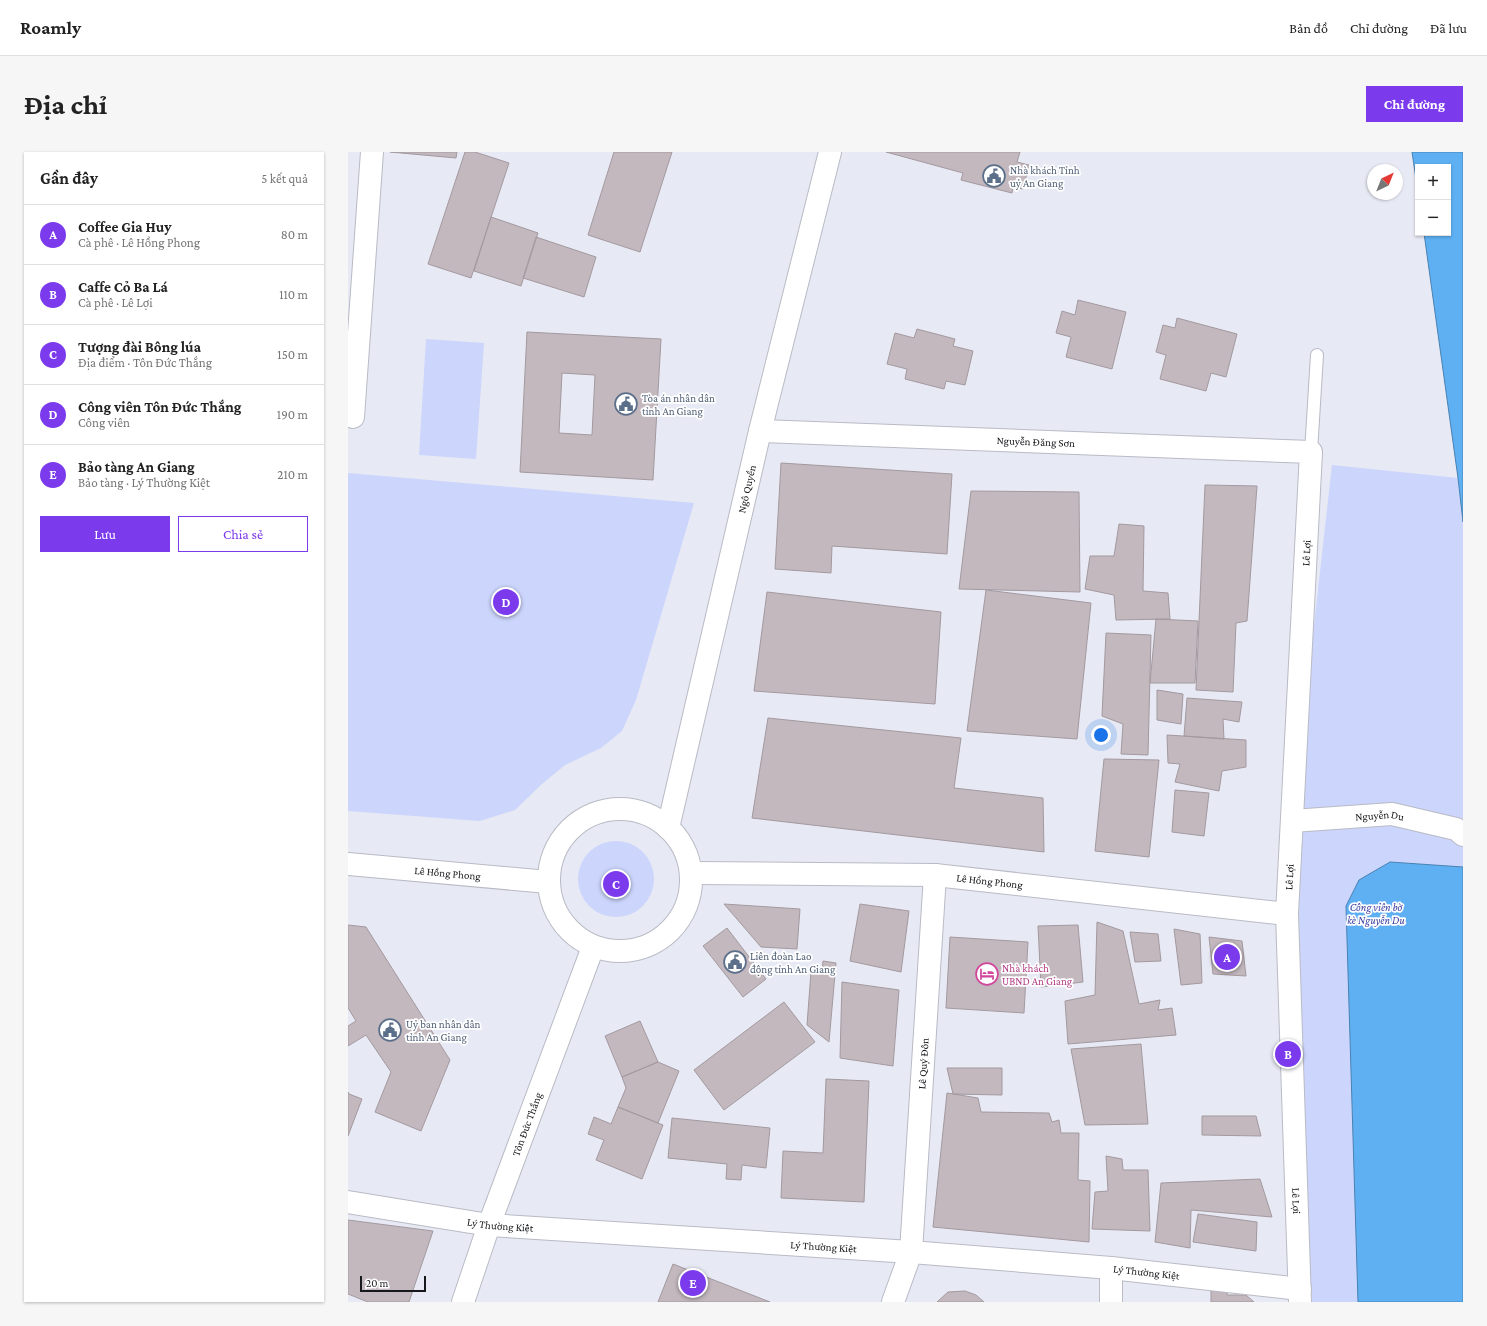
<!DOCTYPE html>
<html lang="vi">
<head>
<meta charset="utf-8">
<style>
	body { margin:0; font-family:"Crimson Pro",serif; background:#f6f6f6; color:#222 }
	.controls { position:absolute; right:12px; top:12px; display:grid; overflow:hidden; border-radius:0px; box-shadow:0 1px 3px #0004 }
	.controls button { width:36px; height:36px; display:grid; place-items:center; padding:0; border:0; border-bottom:1px solid #e0e0e0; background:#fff; color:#222; font:20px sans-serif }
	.compass { position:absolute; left:1019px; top:12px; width:36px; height:36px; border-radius:50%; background:#fff; box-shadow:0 1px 3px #0004; rotate:43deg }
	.scale { position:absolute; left:12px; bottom:10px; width:66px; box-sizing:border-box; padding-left:4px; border:2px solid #17181b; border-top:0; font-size:11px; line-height:14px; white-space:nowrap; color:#17181b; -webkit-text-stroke:3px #fff; paint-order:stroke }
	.you { position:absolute; left:753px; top:583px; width:14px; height:14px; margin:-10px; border:3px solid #fff; border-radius:50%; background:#1a73e8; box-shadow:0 0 0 6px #1a73e833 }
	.badge { display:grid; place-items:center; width:26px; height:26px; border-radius:50%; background:#7c3aed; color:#fff; font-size:13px; font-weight:700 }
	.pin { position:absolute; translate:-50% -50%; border:2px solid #fff; box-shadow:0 1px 4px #0006 }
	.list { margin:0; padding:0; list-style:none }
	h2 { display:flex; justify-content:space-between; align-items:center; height:52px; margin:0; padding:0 16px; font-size:17px }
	h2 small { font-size:13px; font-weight:400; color:#767676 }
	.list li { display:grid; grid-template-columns:26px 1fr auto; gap:12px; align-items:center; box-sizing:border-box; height:60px; padding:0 16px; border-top:1px solid #e0e0e0 }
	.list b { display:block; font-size:15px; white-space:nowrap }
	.list p { margin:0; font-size:13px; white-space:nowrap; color:#767676 }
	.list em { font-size:13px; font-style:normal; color:#767676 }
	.actions { display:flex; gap:8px; padding:12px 16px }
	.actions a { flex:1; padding:9px 0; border:1px solid #7c3aed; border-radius:0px; text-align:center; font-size:14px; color:#7c3aed }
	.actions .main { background:#7c3aed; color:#fff }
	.map { position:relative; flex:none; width:1115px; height:1150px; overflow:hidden; border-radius:0px }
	header { display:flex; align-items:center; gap:24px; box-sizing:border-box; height:56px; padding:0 20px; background:#fff; border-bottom:1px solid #e0e0e0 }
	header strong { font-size:19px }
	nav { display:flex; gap:22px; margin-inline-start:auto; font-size:14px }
	.intro { display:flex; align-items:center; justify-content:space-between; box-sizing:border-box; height:96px; padding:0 24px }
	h1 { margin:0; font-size:28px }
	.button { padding:10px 18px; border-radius:0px; background:#7c3aed; color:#fff; font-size:14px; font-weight:700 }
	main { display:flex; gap:24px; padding:0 24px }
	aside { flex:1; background:#fff; border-radius:0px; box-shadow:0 1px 3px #0004 }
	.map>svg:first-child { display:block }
	.green { fill:#ccd5fc }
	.water { fill:#5eb0f3; stroke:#4982b2 }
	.building { fill:#c3b8be; stroke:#a3999f; fill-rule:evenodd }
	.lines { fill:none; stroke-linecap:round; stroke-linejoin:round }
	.service-casing { stroke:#b9bbc5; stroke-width:14 }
	.minor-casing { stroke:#b9bbc5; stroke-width:24 }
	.tertiary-casing { stroke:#b9bbc5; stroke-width:24 }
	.service { stroke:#fff; stroke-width:12 }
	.minor { stroke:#fff; stroke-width:22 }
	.tertiary { stroke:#fff; stroke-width:22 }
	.labels { text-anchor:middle; stroke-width:3.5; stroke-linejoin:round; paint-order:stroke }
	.service-label { font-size:11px; fill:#4e5e75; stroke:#fff; text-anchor:start }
	.street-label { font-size:11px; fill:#17181b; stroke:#fff }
	.park-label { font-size:11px; font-style:italic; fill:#383da0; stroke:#fff }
	.hotel-label { font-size:11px; fill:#b23c85; stroke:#fff; text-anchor:start }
</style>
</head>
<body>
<header>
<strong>Roamly</strong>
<nav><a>Bản đồ</a><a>Chỉ đường</a><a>Đã lưu</a></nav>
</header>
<div class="intro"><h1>Địa chỉ</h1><a class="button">Chỉ đường</a></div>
<main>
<aside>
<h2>Gần đây<small>5 kết quả</small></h2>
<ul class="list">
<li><span class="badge">A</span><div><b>Coffee Gia Huy</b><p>Cà phê · Lê Hồng Phong</p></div><em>80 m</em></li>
<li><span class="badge">B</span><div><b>Caffe Cỏ Ba Lá</b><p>Cà phê · Lê Lợi</p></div><em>110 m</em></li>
<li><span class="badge">C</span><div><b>Tượng đài Bông lúa</b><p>Địa điểm · Tôn Đức Thắng</p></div><em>150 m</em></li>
<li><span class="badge">D</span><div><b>Công viên Tôn Đức Thắng</b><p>Công viên</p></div><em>190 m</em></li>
<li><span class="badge">E</span><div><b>Bảo tàng An Giang</b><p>Bảo tàng · Lý Thường Kiệt</p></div><em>210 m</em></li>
</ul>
<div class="actions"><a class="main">Lưu</a><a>Chia sẻ</a></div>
</aside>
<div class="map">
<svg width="1115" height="1150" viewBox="0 0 1115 1150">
	<rect width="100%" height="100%" fill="#e7e9f4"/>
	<path class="green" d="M78,187L136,191L128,307L71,303Z
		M984,313L1110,326L1115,370V1150H964L939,762L944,669Z
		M0,321L346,351L288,548L274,579L253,596L217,613L194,632L167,658L132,669L0,659Z
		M230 727a38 38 0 1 1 76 0a38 38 0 1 1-76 0Z"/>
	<path class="water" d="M1064,0H1115V370L1110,326L1076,81H1100V15H1070V40Z
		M1042,710L1115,715V1150H1010L998,754L1011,728Z"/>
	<path class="building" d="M42,0H109L108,6Z
		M117,0H127L161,11L123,126L80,112Z
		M266,0H324L292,100L240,83Z
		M538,0H672L669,10L681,13L675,37L665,35L664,41L613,28L615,21Z
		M143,65L190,81L173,134L126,119Z
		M188,85L248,105L236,145L175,126Z
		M730,148L778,160L764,217L718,205L723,185L708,181L714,159L727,163Z
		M829,166L889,182L878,225L863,221L858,239L812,227L818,203L808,200L815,173L827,176Z
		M569,177L607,187L605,194L625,199L617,233L598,229L596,237L557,227L559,217L539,212L547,181L566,186Z
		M179,180L313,187L305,328L172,320ZM214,221L247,223L244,283L211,281Z
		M433,311L604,322L599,402L484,394L483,421L427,417Z
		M857,333L909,334L899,469L888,471L885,540L848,538Z
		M623,339L731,340L732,440L611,437Z
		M771,372L796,374L795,439L820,441L822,467L768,468L766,443L737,437L742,404H766Z
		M638,438L743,451L729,587L619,579Z
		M419,440L593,460L587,552L406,539Z
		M808,467L850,469L847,531H802Z
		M758,481L803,483L800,603L773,602L775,572L754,564Z
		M809,538L835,542L833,572L809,568Z
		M839,546L894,550L891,570L875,567L876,587L836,584Z
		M420,566L613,586L606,636L695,646L696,700L404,666Z
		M819,583L898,588V615L874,619L871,639L827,630L832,612L820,611Z
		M756,607L811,608L801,705L747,699Z
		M827,638L861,641L856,684L824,680Z
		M376,752L452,757L449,797L413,795Z
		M512,752L561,759L553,820L502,809Z
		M749,770L775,779L791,852L812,848L810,858L824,856L828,883L720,892L717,849L747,843Z
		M0,773L18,775L102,908L73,979L27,960L43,920L18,883L0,894V874L8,869L0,856Z
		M730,773L735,830L693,835L690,774Z
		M379,776L418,827L395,845L355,794Z
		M826,777L852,782L854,831L833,833Z
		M782,780L810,782L813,809L787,810Z
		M602,785L680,790L676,861L598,856Z
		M861,785L894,789L898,824L865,822Z
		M475,809L488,811L481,890L459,873L463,820L474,821Z
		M494,830L551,838L545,914L492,906Z
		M436,850L467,890L376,958L346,918Z
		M292,869L310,910L274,925L257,884Z
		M793,892L800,972L737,973L723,897Z
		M310,910L331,919L310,971L270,955L278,936L274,925Z
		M599,916H654V943L605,942Z
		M478,927L521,929L516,1050L433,1046L435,999L475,1001Z
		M0,940L1,942L14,947L0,984Z
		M599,941L630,946L633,960L701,961L704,970L711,968L713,981H731L730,1028L742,1029L741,1090L585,1075Z
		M270,955L315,973L294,1027L248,1008L256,988L240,982L246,965L263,972Z
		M854,964H908L913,984L854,983Z
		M324,966L422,976L418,1016L394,1013L393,1028L378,1027L379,1012L320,1006Z
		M758,1004L774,1007L775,1018H800L802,1079L744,1077L747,1040L760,1039Z
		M912,1027L924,1065L843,1058L842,1096L807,1090L813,1031Z
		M850,1062L909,1070L908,1099L845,1090Z
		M0,1068L85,1079L61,1150H20L0,1142Z
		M325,1112L422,1150H310Z
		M863,1135H879V1143H898L906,1150H863Z
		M617,1139L628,1143L636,1150H589L600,1140Z"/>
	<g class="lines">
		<g class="service-casing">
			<path id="service" d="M963,300L969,203"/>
		</g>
		<g class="minor-casing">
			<g id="minor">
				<path d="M5,265L24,0"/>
				<path id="s1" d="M412,279L963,300L939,762L952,1150"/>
				<path id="s2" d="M944,669L1044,662L1108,677L1115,683"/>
				<path id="s3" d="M0,1050L141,1073L563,1100L763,1116L952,1137"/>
				<path d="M763,1150V1116"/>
			</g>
		</g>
		<g class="tertiary-casing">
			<g id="tertiary">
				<circle cx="272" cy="728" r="71"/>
				<path id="s4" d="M320,676L412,279L482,0"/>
				<path id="s5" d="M0,712L200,730"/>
				<path id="s6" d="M343,721L587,723L939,762"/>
				<path id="s7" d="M115,1150L141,1073L245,795"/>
				<path id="s8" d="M545,1150L563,1100L587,723"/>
			</g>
		</g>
		<use href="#service" class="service"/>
		<use href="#minor" class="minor"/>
		<use href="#tertiary" class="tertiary"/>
	</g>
	<defs>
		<g id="civic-ring" transform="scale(1.15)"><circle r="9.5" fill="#fff" stroke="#5c6f8a" stroke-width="1.5"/><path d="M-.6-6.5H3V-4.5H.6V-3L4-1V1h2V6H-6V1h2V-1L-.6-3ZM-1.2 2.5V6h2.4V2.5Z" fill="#5c6f8a"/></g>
		<g id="hotel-ring" transform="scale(1.15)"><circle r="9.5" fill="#fff" stroke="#d1479c" stroke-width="1.5"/><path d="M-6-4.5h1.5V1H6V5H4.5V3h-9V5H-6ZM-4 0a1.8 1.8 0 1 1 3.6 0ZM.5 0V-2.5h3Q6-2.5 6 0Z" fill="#d1479c"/></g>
	</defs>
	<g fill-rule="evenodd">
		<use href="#civic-ring" x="646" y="24"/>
		<use href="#civic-ring" x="278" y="252"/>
		<use href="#civic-ring" x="387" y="810"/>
		<use href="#hotel-ring" x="639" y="822"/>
		<use href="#civic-ring" x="42" y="878"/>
	</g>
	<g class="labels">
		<g class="service-label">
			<text x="662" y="22">Nhà khách Tỉnh<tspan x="662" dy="13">uỷ An Giang</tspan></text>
			<text x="294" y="250">Tòa án nhân dân<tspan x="294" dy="13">tỉnh An Giang</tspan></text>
			<text x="402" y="808">Liên đoàn Lao<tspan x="402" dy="13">động tỉnh An Giang</tspan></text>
			<text x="58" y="876">Uỷ ban nhân dân<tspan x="58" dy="13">tỉnh An Giang</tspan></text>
		</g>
		<g class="street-label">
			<text dy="4" stroke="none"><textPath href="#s1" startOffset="276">Nguyễn Đăng Sơn</textPath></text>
			<text dy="4" stroke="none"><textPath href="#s4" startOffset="348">Ngô Quyền</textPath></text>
			<text transform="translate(958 401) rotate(-87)" y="4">Lê Lợi</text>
			<text dy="4" stroke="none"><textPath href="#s2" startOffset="88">Nguyễn Du</textPath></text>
			<text dy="4" stroke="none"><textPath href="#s5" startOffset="100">Lê Hồng Phong</textPath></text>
			<text transform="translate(941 725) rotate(-87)" y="4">Lê Lợi</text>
			<text dy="4" stroke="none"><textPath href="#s6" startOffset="299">Lê Hồng Phong</textPath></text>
			<text dy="4" stroke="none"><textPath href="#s8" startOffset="242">Lê Quý Đôn</textPath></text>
			<text dy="4" stroke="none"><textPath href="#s7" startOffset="189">Tôn Đức Thắng</textPath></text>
			<text dy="4" stroke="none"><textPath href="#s1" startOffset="1301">Lê Lợi</textPath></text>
			<text dy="4" stroke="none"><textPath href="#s3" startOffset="154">Lý Thường Kiệt</textPath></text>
			<text dy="4" stroke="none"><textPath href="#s3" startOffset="478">Lý Thường Kiệt</textPath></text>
			<text dy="4" stroke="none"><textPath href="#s3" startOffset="802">Lý Thường Kiệt</textPath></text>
		</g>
		<g class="park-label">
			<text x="1028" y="759">Công viên bờ<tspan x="1028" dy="13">kè Nguyễn Du</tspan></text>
		</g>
		<g class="hotel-label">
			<text x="654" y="820">Nhà khách<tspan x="654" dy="13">UBND An Giang</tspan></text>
		</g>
	</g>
</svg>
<div class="controls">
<button>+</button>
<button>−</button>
</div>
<svg class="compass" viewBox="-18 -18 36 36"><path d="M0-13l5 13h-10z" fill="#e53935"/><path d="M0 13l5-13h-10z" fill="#767676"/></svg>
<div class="scale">20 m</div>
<div class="you"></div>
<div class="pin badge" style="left:879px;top:805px">A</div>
<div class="pin badge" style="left:940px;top:902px">B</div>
<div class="pin badge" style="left:268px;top:732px">C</div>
<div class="pin badge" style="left:158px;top:450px">D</div>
<div class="pin badge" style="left:345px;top:1131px">E</div>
</div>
</main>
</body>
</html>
